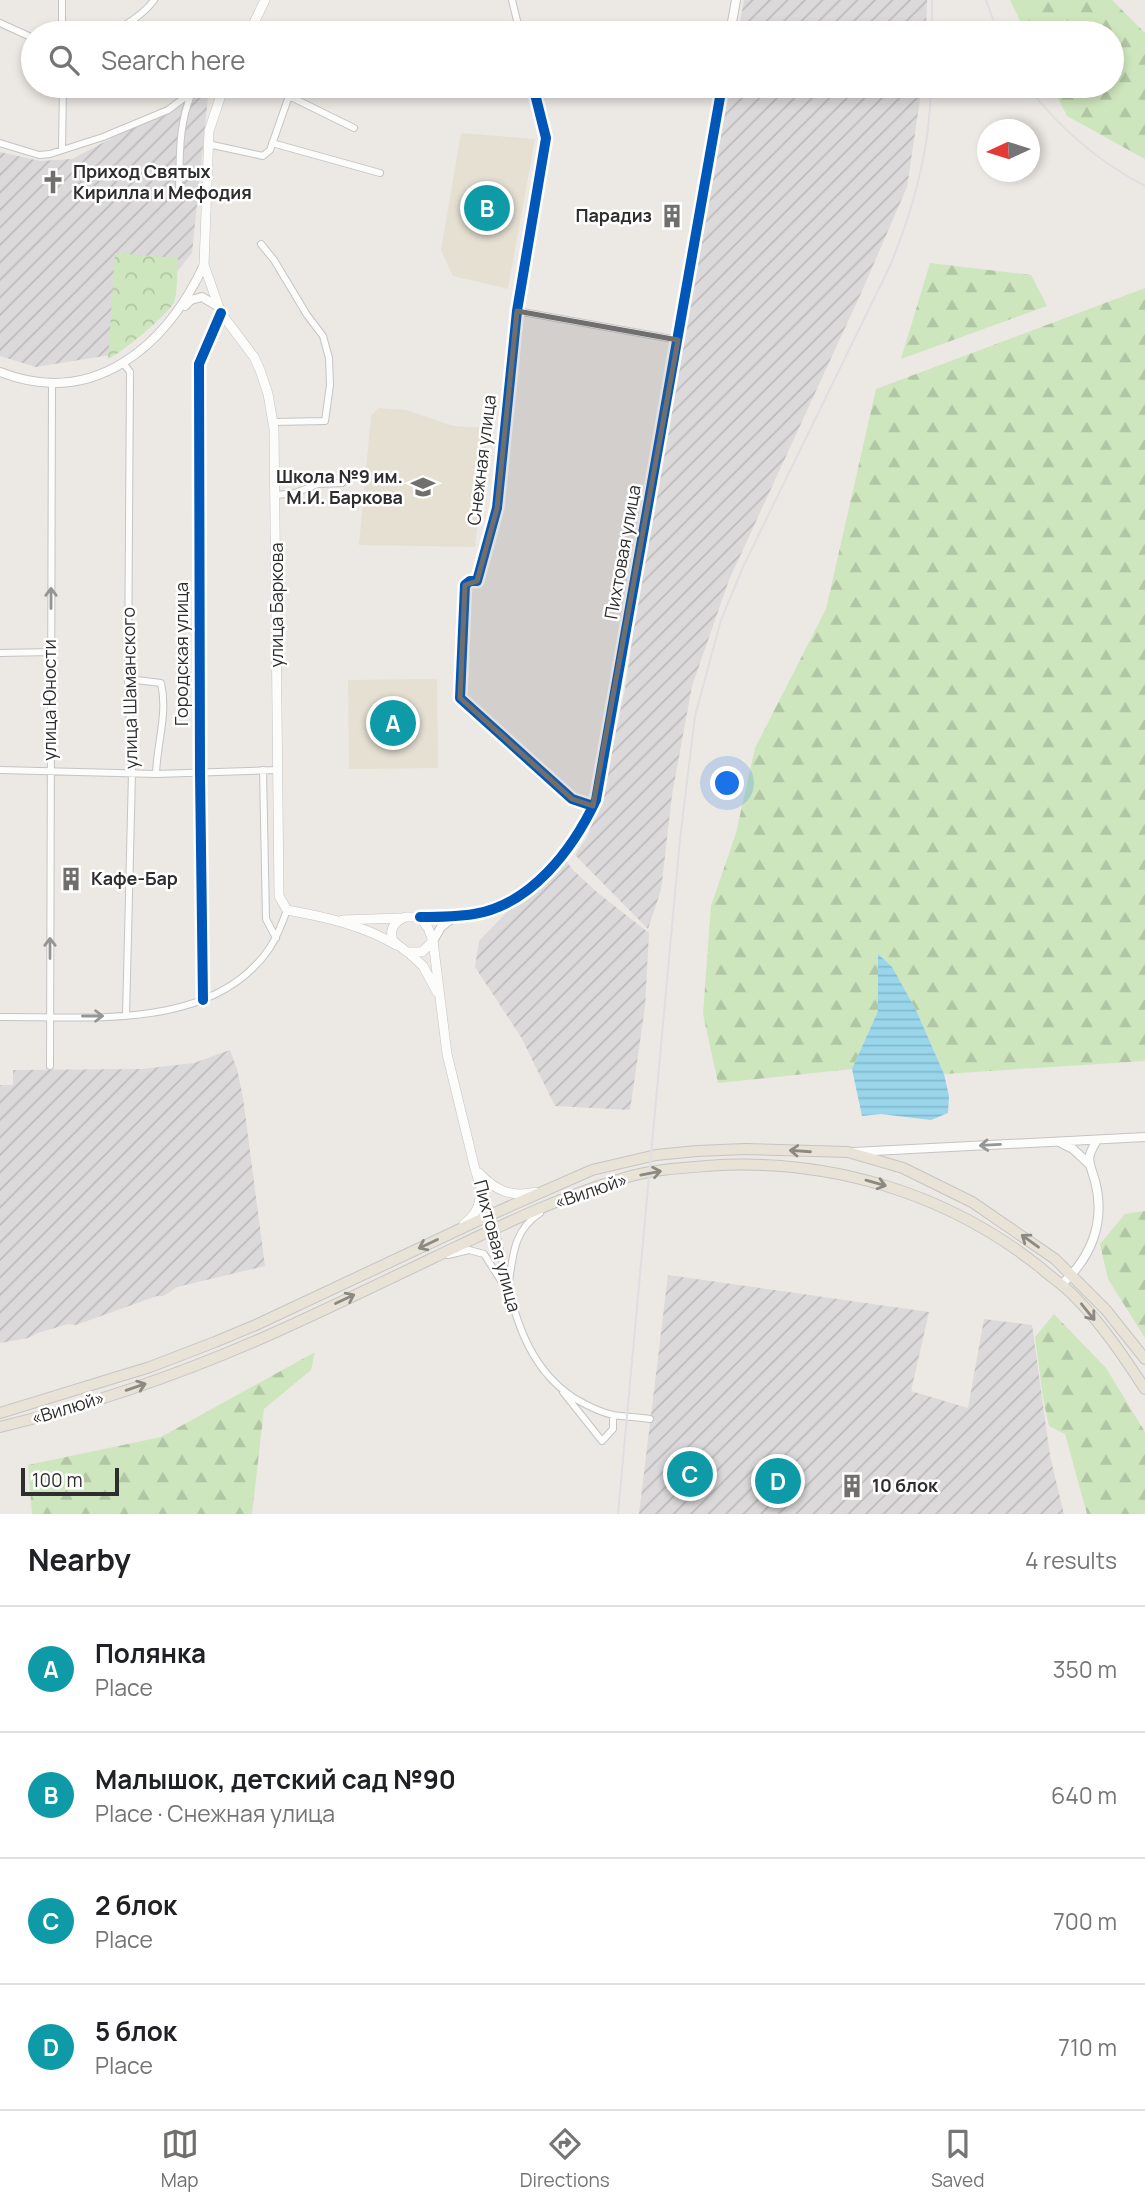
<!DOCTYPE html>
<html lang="en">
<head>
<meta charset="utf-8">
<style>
	body { margin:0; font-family:Manrope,sans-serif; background:#f6f6f6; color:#202124 }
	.compass { position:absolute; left:977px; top:119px; width:63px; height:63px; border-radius:50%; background:#fff; box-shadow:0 4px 10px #0003; rotate:266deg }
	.scale { position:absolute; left:21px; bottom:18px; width:98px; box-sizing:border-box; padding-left:7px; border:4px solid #2e2e2e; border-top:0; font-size:19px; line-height:24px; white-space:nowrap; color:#2e2e2e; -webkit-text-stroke:5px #fff; paint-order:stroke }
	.you { position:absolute; left:728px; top:784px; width:24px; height:24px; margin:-18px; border:5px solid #fff; border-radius:50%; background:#1a73e8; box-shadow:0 0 0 10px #1a73e833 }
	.badge { display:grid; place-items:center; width:46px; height:46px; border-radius:50%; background:#706f6e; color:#fff; font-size:23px; font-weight:700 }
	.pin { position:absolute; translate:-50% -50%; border:4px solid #fff; box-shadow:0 2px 7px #0006 }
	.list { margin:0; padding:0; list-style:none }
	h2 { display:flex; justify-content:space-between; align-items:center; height:91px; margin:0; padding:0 28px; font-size:30px }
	h2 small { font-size:23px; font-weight:400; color:#757577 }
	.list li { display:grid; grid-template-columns:46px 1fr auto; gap:21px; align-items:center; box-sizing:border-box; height:126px; padding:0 28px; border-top:2px solid #e0e0e0 }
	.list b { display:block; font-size:26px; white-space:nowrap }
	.list p { margin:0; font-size:23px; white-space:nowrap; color:#757577 }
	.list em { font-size:23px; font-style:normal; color:#757577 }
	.icon { flex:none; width:38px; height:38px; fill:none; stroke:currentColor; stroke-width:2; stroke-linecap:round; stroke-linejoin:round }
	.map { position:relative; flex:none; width:1145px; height:1514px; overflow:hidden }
	.search { position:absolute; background:#fff; box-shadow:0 4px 10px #0003; left:21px; right:21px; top:21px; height:77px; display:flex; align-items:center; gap:18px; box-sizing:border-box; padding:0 24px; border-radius:38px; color:#757577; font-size:26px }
	.sheet { height:595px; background:#fff }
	nav { display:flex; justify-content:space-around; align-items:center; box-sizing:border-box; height:98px; border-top:2px solid #e0e0e0; background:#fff; font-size:19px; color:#757577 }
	nav a { display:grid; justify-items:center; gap:4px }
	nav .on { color:#706f6e }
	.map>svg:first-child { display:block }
	.industrial { fill:url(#industrial-furrows) }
	.education { fill:#e6e0d3 }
	.forest { fill:url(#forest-firs) }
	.park { fill:url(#park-crowns) }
	.water { fill:url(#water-rules) }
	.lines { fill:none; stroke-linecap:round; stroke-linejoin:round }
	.minor-casing { stroke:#c5c4c5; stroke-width:8 }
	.tertiary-casing { stroke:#c5c4c5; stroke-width:10 }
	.secondary-casing { stroke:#c5c4c5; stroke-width:10 }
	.trunk-casing { stroke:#c6c5c4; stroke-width:12 }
	.minor { stroke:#fcfcfb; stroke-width:6 }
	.tertiary { stroke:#fcfcfb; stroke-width:8 }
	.secondary { stroke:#fcfcfb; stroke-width:9 }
	.trunk { stroke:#e9e2d6; stroke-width:10 }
	.rail { stroke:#dfdfe1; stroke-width:2 }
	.cycleway-casing { stroke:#fff; stroke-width:15 }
	.cycleway { stroke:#0057b8; stroke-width:10 }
	.oneway { stroke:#959594 }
	.oneway2 { stroke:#8c8882 }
	.marked { fill:#706f6e; fill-opacity:0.2; stroke:#706f6e; stroke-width:5; stroke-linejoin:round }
	.labels { text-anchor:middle; stroke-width:5; stroke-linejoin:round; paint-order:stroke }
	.poi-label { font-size:18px; font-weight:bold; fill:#2e2e2e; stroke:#fff; text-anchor:start }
	.street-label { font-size:18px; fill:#2e2e2e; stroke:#fff }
</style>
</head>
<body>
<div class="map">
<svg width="1145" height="1514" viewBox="0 0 1145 1514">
	<defs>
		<pattern id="industrial-furrows" width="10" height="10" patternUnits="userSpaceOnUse" patternTransform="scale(1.75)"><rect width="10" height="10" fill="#dcd9db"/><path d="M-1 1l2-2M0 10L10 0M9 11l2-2" fill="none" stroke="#bdbbbc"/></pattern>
		<pattern id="forest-firs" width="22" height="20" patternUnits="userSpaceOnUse" patternTransform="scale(1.75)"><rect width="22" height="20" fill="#cee6be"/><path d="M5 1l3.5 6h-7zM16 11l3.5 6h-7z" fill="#b1c6a4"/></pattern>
		<pattern id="park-crowns" width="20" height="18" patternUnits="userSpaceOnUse" patternTransform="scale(1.75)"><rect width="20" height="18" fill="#cee6be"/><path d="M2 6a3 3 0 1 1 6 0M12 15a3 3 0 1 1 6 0" fill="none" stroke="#b1c6a4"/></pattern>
		<pattern id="water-rules" width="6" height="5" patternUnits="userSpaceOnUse" patternTransform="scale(1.75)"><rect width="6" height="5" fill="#99d6ec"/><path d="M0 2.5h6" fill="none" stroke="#84b8cb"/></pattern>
	</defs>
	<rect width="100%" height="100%" fill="#ece8e4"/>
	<path class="industrial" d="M744,0H927L926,33H738Z
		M730,86H922L907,187L862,291L729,580L692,686L672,795L661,890L648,929L575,855L587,837L601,800L625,689L641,579Z
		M209,87L192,253L110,355L36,367L0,356V152L40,161L72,159Z
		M562,856L574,871L598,893L649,933L645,1007L630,1110L555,1106L521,1037L475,967L479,941Z
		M230,1050L237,1069L243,1098L265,1266L177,1287L164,1296H157L76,1325L68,1324L38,1333L28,1338L0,1343V1085H13V1070L142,1069L194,1063Z
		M668,1275L929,1312L911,1391L968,1408L984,1319L1032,1325L1050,1456L1064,1514H639Z"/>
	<path class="education" d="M461,133L535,139L508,289L453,276L441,250Z
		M378,408L406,410L453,426L488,428L475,547L359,545L371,416Z
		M437,679L438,768L349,769L348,680Z"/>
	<path class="forest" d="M1010,0H1112L1145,33V159L1067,116L1052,86H1112V33H1026Z
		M930,263L1031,275L1047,306L901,359Z
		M1145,288V1061L944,1074L916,1010L878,955V1011L852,1069L718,1083L703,1014L711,906L736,833L755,748L826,609L876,389Z
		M1145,1211V1338L1108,1279L1100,1244L1125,1214Z
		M1054,1314L1106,1368L1145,1432V1514H1087L1065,1434L1049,1426L1043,1398L1035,1337Z
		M315,1352L311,1370L264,1409L252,1514H32L28,1465L161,1437Z"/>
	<path class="park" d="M115,253L178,258C177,269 178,293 174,302C169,314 120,354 108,359Z"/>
	<path class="water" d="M878,954L892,967L916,1010L944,1074L949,1096L948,1113L931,1120L881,1114L862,1116L852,1069L878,1011Z"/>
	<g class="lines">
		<g class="minor-casing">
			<path id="minor" d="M62,0V33
				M512,0L520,33
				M0,23L33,38
				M112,33C127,24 144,14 154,0
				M533,86L546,138L517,311L497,508L477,581H470L465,585L460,698L572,799L593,806
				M0,143L39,155L50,154L103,137L168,110L200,86
				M272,143L380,173
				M208,144L263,156L270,150L289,96L354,128
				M62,149L63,86
				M179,191C180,158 178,124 192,93
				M261,244L274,260L307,315L323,336L329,358L330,385L325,421L273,422
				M517,311L678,340
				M123,363L130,372L128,679L132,773L126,1016
				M277,495L295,493L318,484L342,483
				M0,653L51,652
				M128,679L161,683C168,713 157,743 156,774
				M0,770L156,774L278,770
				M263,770L266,919L276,938
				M203,1000L200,773L199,364L221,313
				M0,1017C87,1016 212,1032 269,949C277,937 282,924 287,910
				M50,1066L52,383
				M495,1228C510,1290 516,1360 574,1398C586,1405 599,1412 613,1415C625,1417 638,1417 650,1419
				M448,1255L469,1250L484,1254L505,1287
				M509,1282C513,1254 514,1230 540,1213
				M563,1392L602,1441L613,1429V1415"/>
		</g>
		<g class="tertiary-casing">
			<path id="tertiary" d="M730,33L736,0
				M185,306L191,300L202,297L219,307
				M0,372C94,409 166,346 204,265
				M420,917C438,917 456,917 474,914C531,905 573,849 596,800L722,86
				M433,941L441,927L454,917
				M1061,1143L1073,1149L1088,1163
				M854,1152L1145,1137
				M1061,1285C1091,1258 1106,1222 1095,1181C1089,1160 1085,1160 1097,1140"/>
		</g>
		<g class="secondary-casing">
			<path id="secondary" d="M249,33L265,0
				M224,86L209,131L204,265L221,313L254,357L260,370L268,394L274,429L279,896L287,910C325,917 363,925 396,945
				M405,917H420L428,928L433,941L422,952H407L393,941C389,929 394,922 405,917Z
				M342,920L401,918
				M433,941L447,1054L475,1169L490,1215
				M409,953L423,966L437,992
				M479,1173C495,1190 511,1198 535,1192
				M464,1224C475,1215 481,1206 480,1191"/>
		</g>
		<g class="trunk-casing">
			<path id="trunk" d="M0,1413L150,1367L215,1342L258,1324L490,1215L592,1170L656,1155L697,1151L745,1149L848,1152L903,1168L972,1202L1055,1259L1106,1310L1145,1359
				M0,1427C91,1405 181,1374 267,1336C323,1311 379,1284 435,1257C496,1228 558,1197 624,1178C650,1170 679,1168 706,1166C827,1157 946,1192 1041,1268C1052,1278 1065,1286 1075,1297C1102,1324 1124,1357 1145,1389"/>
		</g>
		<use href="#minor" class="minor"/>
		<use href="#tertiary" class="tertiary"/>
		<use href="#secondary" class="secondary"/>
		<use href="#trunk" class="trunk"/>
		<path class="rail" d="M932,0V33
			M986,0L998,33
			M1027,86C1060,129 1097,161 1145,186
			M618,1514L680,839L695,716L721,620L743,567L889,268C914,209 930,150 931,86"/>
		<g class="cycleway-casing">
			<path id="cycleway" d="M533,86L546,138L517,311L497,508L477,581H470L465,585L460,698L572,799L593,806
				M420,917C438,917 456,917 474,914C531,905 573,849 596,800L722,86
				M203,1000L200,773L199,364L221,313"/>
		</g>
		<use href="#cycleway" class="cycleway"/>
	</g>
	<defs><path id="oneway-shaft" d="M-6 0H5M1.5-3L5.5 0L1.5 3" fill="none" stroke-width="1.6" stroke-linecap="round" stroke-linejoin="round" transform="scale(1.75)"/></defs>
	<g class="oneway">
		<use href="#oneway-shaft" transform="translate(51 598) rotate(-90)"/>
		<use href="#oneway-shaft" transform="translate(50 948) rotate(-90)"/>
		<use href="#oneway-shaft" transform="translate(93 1016)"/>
		<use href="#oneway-shaft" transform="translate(990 1145) rotate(177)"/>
	</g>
	<g class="oneway2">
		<use href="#oneway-shaft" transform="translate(800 1151) rotate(-176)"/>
		<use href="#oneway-shaft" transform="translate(651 1173) rotate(-11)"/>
		<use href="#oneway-shaft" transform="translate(876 1183) rotate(16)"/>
		<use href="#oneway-shaft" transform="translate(1030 1241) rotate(-144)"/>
		<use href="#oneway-shaft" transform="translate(428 1244) rotate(155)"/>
		<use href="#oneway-shaft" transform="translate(345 1299) rotate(-25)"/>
		<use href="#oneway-shaft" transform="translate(1088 1312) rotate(51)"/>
		<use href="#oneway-shaft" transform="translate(136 1387) rotate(-19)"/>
	</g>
	<path class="marked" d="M517,311L678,340L593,806L572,799L460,698L465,585L477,581L497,508Z"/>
	<defs>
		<g id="church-bare" transform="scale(1.89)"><path d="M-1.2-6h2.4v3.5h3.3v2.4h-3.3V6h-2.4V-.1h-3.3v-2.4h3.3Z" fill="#706f6e" stroke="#fff" stroke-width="2.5" paint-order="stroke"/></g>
		<g id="building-bare" transform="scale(1.89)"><path d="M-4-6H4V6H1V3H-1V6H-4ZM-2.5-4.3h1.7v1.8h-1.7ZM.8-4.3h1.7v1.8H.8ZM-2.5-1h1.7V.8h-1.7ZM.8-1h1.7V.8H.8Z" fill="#706f6e" stroke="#fff" stroke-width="2.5" paint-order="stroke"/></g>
		<g id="school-bare" transform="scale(1.89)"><path d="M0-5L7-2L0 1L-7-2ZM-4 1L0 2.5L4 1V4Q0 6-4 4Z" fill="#706f6e" stroke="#fff" stroke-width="2.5" paint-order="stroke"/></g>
	</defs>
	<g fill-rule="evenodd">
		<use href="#church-bare" x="53" y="182"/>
		<use href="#building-bare" x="672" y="216"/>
		<use href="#school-bare" x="423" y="487"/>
		<use href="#building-bare" x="71" y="879"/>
		<use href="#building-bare" x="852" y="1486"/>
	</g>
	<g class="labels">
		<g class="poi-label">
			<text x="73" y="178">Приход Святых<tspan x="73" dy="21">Кирилла и Мефодия</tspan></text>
			<text x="652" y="222" text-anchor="end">Парадиз</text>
			<text x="403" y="483" text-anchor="end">Школа №9 им.<tspan x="403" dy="21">М.И. Баркова</tspan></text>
			<text x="91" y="885">Кафе-Бар</text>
			<text x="872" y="1492">10 блок</text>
		</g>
		<g class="street-label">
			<text transform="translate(482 460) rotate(-83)" y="6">Снежная улица</text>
			<text transform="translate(623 552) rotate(-80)" y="6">Пихтовая улица</text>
			<text transform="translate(277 605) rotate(-90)" y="6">улица Баркова</text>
			<text transform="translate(182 654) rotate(-90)" y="6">Городская улица</text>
			<text transform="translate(130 688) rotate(-91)" y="6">улица Шаманского</text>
			<text transform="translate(50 700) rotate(-90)" y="6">улица Юности</text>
			<text transform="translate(591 1191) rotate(-19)" y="6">«Вилюй»</text>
			<text transform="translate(497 1246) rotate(75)" y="6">Пихтовая улица</text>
			<text transform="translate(68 1408) rotate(-17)" y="6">«Вилюй»</text>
		</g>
	</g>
</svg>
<svg class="compass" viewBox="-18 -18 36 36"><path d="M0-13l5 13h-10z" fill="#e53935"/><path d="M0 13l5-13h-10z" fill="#757577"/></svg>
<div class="scale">100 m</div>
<div class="you"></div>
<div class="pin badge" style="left:393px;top:723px;background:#0f9aa8">A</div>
<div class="pin badge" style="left:487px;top:208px;background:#0f9aa8">B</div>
<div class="pin badge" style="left:690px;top:1474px;background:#0f9aa8">C</div>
<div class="pin badge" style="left:778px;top:1481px;background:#0f9aa8">D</div>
<div class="search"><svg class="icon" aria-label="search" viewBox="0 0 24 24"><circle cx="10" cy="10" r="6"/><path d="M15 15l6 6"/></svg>Search here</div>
</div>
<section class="sheet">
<h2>Nearby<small>4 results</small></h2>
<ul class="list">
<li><span class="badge" style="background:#0f9aa8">A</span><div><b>Полянка</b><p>Place</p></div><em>350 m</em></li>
<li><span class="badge" style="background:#0f9aa8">B</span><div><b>Малышок, детский сад №90</b><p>Place · Снежная улица</p></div><em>640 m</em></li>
<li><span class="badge" style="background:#0f9aa8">C</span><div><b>2 блок</b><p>Place</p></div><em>700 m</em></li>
<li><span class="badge" style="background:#0f9aa8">D</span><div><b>5 блок</b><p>Place</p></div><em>710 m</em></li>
</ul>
</section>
<nav>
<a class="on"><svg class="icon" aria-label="map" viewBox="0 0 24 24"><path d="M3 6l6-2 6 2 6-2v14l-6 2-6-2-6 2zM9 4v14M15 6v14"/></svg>Map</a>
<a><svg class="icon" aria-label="directions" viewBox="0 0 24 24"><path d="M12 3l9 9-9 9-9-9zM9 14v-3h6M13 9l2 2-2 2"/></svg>Directions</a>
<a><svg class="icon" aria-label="saved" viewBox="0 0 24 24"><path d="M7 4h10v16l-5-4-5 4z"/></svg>Saved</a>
</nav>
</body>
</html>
